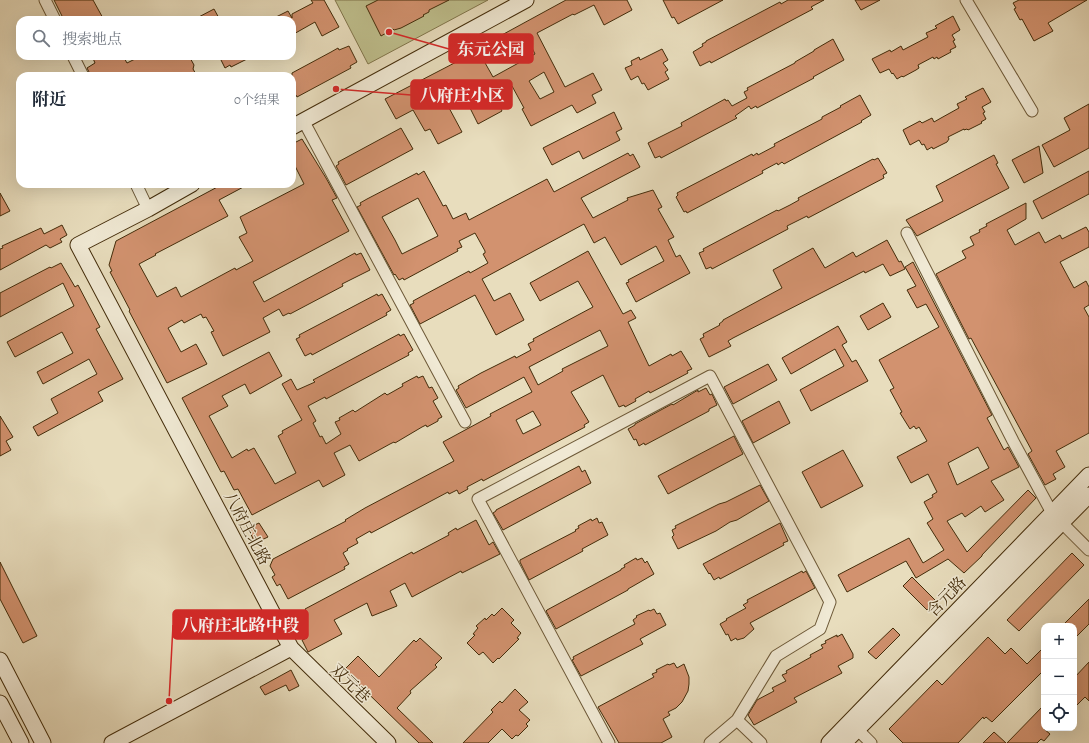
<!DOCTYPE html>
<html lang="zh">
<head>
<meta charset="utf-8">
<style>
	body { margin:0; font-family:Alegreya,"Noto Serif SC",serif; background:#f6f6f7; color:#1f2937 }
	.controls { position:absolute; right:12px; bottom:12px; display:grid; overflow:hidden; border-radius:8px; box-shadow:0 4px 16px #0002 }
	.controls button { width:36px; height:36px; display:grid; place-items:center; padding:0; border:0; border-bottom:1px solid #e0e1e3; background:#fff; color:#1f2937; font:20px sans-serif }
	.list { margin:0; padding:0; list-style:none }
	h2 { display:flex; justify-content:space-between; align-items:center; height:52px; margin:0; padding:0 16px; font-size:17px }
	h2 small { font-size:13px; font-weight:400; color:#747a83 }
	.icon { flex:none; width:22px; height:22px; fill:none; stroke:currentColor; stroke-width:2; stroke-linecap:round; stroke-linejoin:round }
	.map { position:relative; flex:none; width:1089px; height:743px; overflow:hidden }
	.search { position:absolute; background:#fff; box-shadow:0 4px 16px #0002; left:16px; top:16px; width:280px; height:44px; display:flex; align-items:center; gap:10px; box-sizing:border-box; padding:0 14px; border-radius:12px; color:#747a83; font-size:15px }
	.panel { position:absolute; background:#fff; box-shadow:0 4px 16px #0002; left:16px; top:72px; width:280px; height:116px; border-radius:12px }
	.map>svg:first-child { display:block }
	.green { fill:#bebe8c; stroke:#80754b }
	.building { fill:#d2926f; stroke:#432c0a; fill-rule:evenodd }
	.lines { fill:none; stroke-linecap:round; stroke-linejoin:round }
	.street-casing { stroke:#6c5837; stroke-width:13 }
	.secondary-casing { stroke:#432c0a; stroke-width:17 }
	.street { stroke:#f0e9d4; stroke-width:11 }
	.secondary { stroke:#f0e9d4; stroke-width:15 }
	.labels { text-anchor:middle; stroke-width:3; stroke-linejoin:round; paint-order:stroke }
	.street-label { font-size:16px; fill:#432c0a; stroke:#f0e9d4 }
	.leader { fill:none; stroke:#d62828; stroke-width:1.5 }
	.callout-dot { fill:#d62828; stroke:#f0e9d4; stroke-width:1.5 }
	.callout { fill:#d62828; stroke:#d62828; stroke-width:1.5 }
	.callout-label { font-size:17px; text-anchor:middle; font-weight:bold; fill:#fff }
</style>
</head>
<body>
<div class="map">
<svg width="1089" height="743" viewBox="0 0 1089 743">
	<rect width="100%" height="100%" fill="#e8ddbd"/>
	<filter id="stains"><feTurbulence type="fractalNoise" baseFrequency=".005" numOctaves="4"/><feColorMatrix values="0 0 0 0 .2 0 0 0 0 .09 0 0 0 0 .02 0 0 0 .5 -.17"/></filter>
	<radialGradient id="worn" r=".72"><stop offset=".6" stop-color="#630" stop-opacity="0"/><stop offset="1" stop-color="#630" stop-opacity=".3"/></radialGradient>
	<path class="green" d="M335,0H488L368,64Z"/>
	<path class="building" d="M54,0H93L104,20H64Z
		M311,0H324L339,27L322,36L315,22L292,35V20H270L288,11L292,18V14L313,3Z
		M378,0H449L429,10V12L423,15L424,16L401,28L394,30L393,29L381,36L366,6Z
		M566,0H627L632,10L604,25L594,5L574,15L573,14L537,33L565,87L593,73L602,90L592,95L596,103L577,113L572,105L531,126L522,109L524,108L512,86L494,95L502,111L478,124L465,98L448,106L462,132L438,144L430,129L425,131L413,110L396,119L385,99L491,44L489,42ZM527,38L535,54L493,77L484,61ZM544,72L554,92L540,99L529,81Z
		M663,0H723L678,24L674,17L672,18Z
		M788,0H824L811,7L813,9L711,63L710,61L700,66L693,52L703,46L702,44L706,42V41L780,2L781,4Z
		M855,0H880L861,10Z
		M1019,0H1087L1048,23L1053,31L1034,41L1022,19L1020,20L1014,9L1016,8L1013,3Z
		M214,9L220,20H193Z
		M953,16L960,30L952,35L955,40L953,41L956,47L950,50L951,52L938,59L937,57L934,59L933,57L918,65L919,68L916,70L903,77L902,76L897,79L893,73L892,74L889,69L880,73L872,59L890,50L891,52L901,46L903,50L928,37L926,33L937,28L935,26Z
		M833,39L844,60L813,77L814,78L757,108L756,106L751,109L749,106L735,116L737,118L661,158L660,156L655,158L648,143L682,126L681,123L725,99L726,101L728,100L732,106L747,98L744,92L748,90L747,88L795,63V62L814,51V50Z
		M349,46L357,62L350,66L351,68L297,97L296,95L292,97V73L331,52L338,48L339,50Z
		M662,49L668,60L663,63L668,70L665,72L669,79L648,90L644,83L642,84L638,76L631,80L625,68L632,65L631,61L639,57L640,60Z
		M92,56H123L127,63L141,56H189L194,65L193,69L197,76H91L87,68L95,63Z
		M219,56H253L231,67L230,65L225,68Z
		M983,88L991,102L982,107L985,112L983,113L986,119L981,122L982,123L968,130L967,129L964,130V129L948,137L949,139L947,142L933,149L932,147L927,150L924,144L922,145L919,140L910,145L903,130L920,121L922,123L932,118L934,122L941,118L959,108L957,104L967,99L965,97Z
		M860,95L871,115L861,121L862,122L784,164L782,162L778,165L777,163L762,171L763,173L687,213L686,211L684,212L676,197L678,195L677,193L752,154L753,156L757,153L758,155L775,146L774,144L822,119V117L841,107L840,106Z
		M1089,104V148L1054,167L1042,145L1070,130L1064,118Z
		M614,112L622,129L616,132L620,140L583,159L579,151L552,165L543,148Z
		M401,128L413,149L346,185L336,166L339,164L338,162Z
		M302,139L326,178L337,198L332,200L349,231L253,282L264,302L355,253L356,255L361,253L370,270L342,284L343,286L290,314L289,313L283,316L279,309L263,318L270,332L223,356L211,332L214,331L206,317L203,318L201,314L184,323L182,320L168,328L181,352L196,344L207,364L167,383L129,311L130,310L110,272L112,271L109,265L116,241L223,184H249L219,200L228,216L155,254L156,255L139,264L157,297L176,287L181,297L235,268L236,270L253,261L239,237L247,233L240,217L304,184L292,160V144Z
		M1039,146L1043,173L1024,183L1012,160Z
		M628,153L630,156L633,154L640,167L581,198L593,218L628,200L627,198L653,190L662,207L658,209L674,237L668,240L676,257L680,255L690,273L636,302L626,283L629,282L628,280L664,261L656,246L621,265L605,237L594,243L584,224L482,279L494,301L510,293L524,320L496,335L475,295L420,324L410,305L414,303L413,301L424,295L469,271L470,273L488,263L483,254L485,253V251L475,233L459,241L462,247L457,249L458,251L404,280L403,278L399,280L395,274L394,275L357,207L361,205L360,203L367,199L417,173L418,175L424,171L441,202L443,206L446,205L453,219L466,213L469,220L547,179L554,192ZM418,198L438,236L402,254L395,240L382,217Z
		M994,155L998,163L996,164L1009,188L917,236L906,220L943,201L936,186Z
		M878,158L887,173L883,175L884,178L808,218L807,216L787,226L788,229L712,269L711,267L706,269L699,253L704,251L703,249L777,210L778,211L790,205L799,200L798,198L873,159L874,160Z
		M1089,171V194L1042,219L1033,201Z
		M0,193L10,211L0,216Z
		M1026,203V219L1007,230L1015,245L1039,232L1045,243L1060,235L1062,239L1086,227L1089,232V247L1060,262L1074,288L1086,281L1089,287V305L1084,308L1089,317V433L1056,451L1065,467L1053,474L1056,479L1045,485L1028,454L1032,451L971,338L969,339L936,274L966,258L962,251L974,245L970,237L980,232L979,230L987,226L986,224Z
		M62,225L67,235L60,239L62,242L50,248L46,245L0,270V249L3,248L2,246L41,228L44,234Z
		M887,240L899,262L901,261L905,269L890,276L883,264L865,273L864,271L733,338L728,341L731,346L709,357L700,339L704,337L703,334L720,325L719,324L723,321V320L782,288L773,270L813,248L825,268L853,252L856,257Z
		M588,251L623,314L631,310L636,318L628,322L649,366L671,354L672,356L681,351L692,369L687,371L688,373L650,393L649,391L635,399L636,401L625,407L624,405L619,407L603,375L571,392L589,422L584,425L585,427L483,481L482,479L467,487L468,489L459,494L457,490L449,494L448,492L371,533L370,531L356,539L358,543L347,549L348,550L343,553L349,564L344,567L345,569L288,599L280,584L277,586L272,577L275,575L270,566L273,559L346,521L345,520L365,508L454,461L443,442L491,416L490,414L532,392L524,377L466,408L456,390L459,388L458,386L481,373L515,356L516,358L531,350L528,344L534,341L533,339L593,307L578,281L540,301L530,283ZM600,330L608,346L562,369L563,371L538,385L529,367ZM533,411L541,425L523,434L516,420Z
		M913,262L992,415L987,418L1004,450L1008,447L1019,467L991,481L1004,500L985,512L981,506L965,517L962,513L947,521L967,552L1028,490L1036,498L982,555V556L964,573L948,559L916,578L906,561L847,592L838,575L909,538L923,563L944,550L927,523L933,519L924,502L933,497L932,495L937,492L928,474L911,483L897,457L927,441L919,427L916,429L914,426L910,429L900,413L902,412L890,390L894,388L879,360L939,327L926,304L917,308L907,290L916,286L905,267ZM978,447L989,468L957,485L948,463Z
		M61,263L75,287L78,285L100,327L96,329L123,379L98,392L103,401L38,436L33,427L58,413L51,399L97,374L89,359L43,384L37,372L73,353L62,332L15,357L7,342L74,306L63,283L0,317V293L50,267L51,268Z
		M377,294L378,296L382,294L391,310L386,313L387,315L312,355L311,353L305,356L296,339L300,337L299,335Z
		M883,303L891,317L868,330L860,316Z
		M838,326L847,342L842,345L852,362L856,360L868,381L811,411L800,390L844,366L835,349L791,374L782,358Z
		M399,334L400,336L404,334L413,350L408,353L409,355L326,399L325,397L308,406L316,421L313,423L320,437L322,436L326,444L341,434L335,422L340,420L339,418L353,410L355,412L385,393L387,395L403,386L402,384L417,376L418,378L423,376L429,388L432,387L438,398L433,401L442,417L438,419V421L427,427L426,425L422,427L395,443L394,442L390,444L359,461L350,445L334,453L345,475L323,487L319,480L252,515L238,489L234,490L224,471L221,472L182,398L269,352L282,376L250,394L245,384L222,396L228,406L209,416L232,458L247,449L248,451L254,448L275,484L296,473L278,436L283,433L282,431L302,420L282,384L291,379L297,390L315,382L313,380Z
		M768,364L777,380L733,404L724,387Z
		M706,388L710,395L712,394L717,405L709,409V411L645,445L644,443L639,446L636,439L634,440L628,429L635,425V424L672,404L673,405L698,390V392Z
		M779,401L790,423L753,443L742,421Z
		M0,416L13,437L6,441L11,450L0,456Z
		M734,436L743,454L668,494L658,476Z
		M843,450L863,486L821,508L802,472Z
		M579,466L582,472L585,470L591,483L503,530L493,513L496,511V510Z
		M760,485L769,501L737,520L730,522L716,531L678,549L672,537L674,535L672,530L676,528L675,526L719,504L726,502Z
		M597,518L599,523L602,522L608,535L582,549L583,551L529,580L520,562V560L576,531L575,530L579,528L578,526L591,519L592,521Z
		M476,520L489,545L493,542L500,554L462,573L461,571L412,597L405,583L390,591L397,606L372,616L367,603L334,620L342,634L308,652L302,640L307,638L295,617L306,611L305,609L412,552L413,554L449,535L448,533L456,528L457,530Z
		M259,523L268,537L255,543L248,528Z
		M780,523L788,541L783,543L784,545L720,579L719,577L714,580L710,573L709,574L703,564Z
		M1072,553L1084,565L1019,631L1007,620Z
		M636,558L637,560L642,558L645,563L647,561L654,574L628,589V590L556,629L546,611L547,610L621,570V569L625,567L624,565Z
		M0,562L37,636L23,643L0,599Z
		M802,571L803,573L806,571L815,588L750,623L754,629L744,638L737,640L736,638L731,641L728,634L726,635L720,624L727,620L726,619L746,608L743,605L748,602L747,600Z
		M912,577L936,601L927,610L903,586Z
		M1089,599V624L1074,639V626H1062Z
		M502,608L514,620L511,623L521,633L517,638L519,639L499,659L498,658L493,663L483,652L479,655L467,643L475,635L473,634L478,628L476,626L485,618L486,620L492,614L494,616Z
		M654,609L657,614L660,613L666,625L640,639L643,644L581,676L572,660L574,659L573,657L635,624L633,620L637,617L636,616L649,610L650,611Z
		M893,628L900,635L876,659L868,652Z
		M842,634L853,654V658L838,666L842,673L794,698L797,702L754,725L748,715L757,700L774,691L772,688L786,681L782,675L787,673L786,671L811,657L810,655L823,648L821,645L826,643L825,641L837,635V637Z
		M988,637L1005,654L1011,648L1027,664L1044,647V670L992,722L986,717L984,719L983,717L958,743H903L889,729L937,680L942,685Z
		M420,638L442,658L435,665L437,667L410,691L411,693L397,708L433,743H419L344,670L358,656L379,677L414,640L416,642Z
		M1089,662V701L1085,697L1074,708V678Z
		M674,663L677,668L684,664L689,677V684L688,691L682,702L676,708L668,712L670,715L663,719L672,737L661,743H619L598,707L654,677L652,674L657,672L656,670L668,664L669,665Z
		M291,670L299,686L289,691L286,685L265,695L260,687Z
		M515,689L528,702L519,710L530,720L526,724L528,726L518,736L516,735L512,739L502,729L488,743H463L493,712L491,710L500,701L502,703Z
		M1044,705V729L1050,734L1044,741L1041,739L1037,743H1007Z
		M994,732L1006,743H983Z"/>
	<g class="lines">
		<g class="street-casing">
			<path id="street" d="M45,0L55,20
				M966,0L1032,111
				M73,56L83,76
				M303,120L465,422
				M136,184L148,209
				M907,233L1013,441L1052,513L1089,550
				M737,720L761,743
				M857,729L871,743
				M609,743L478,499L710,376L830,602L820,629L776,656L737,720L710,743"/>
		</g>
		<g class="secondary-casing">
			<path id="secondary" d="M292,127L526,0
				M192,184L148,209L78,245L291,648L388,743
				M0,660L43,743
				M0,703L21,743
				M112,743L291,648
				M829,743L1089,475
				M844,743L1089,495"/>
		</g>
		<use href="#street" class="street"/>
		<use href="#secondary" class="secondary"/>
	</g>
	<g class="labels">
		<g class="street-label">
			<text transform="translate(248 528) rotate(62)" y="6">八府庄北路</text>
			<text transform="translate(946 596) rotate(-46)" y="6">含元路</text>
			<text transform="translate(351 683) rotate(44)" y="6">双元巷</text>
		</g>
	</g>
	<path class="leader" d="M389 32L449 49M336 89L411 95M169 701L173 625"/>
	<g class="callout-dot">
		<circle cx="389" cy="32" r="4"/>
		<circle cx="336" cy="89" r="4"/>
		<circle cx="169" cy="701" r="4"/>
	</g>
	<g class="callout">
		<rect x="449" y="34" width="84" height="29" rx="4"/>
		<rect x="411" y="80" width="101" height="29" rx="4"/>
		<rect x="173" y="610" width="135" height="29" rx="4"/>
	</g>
	<g class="callout-label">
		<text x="491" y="55">东元公园</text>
		<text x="462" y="101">八府庄小区</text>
		<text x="240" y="631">八府庄北路中段</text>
	</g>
	<rect width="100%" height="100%" filter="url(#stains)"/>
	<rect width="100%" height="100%" fill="url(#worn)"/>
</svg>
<div class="controls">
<button>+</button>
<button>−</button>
<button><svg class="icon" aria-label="locate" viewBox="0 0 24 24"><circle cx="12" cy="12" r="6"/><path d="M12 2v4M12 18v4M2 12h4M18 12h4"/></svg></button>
</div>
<div class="search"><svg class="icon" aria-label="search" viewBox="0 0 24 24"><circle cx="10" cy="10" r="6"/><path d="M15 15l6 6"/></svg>搜索地点</div>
<section class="panel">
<h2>附近<small>0个结果</small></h2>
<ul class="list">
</ul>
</section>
</div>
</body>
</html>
